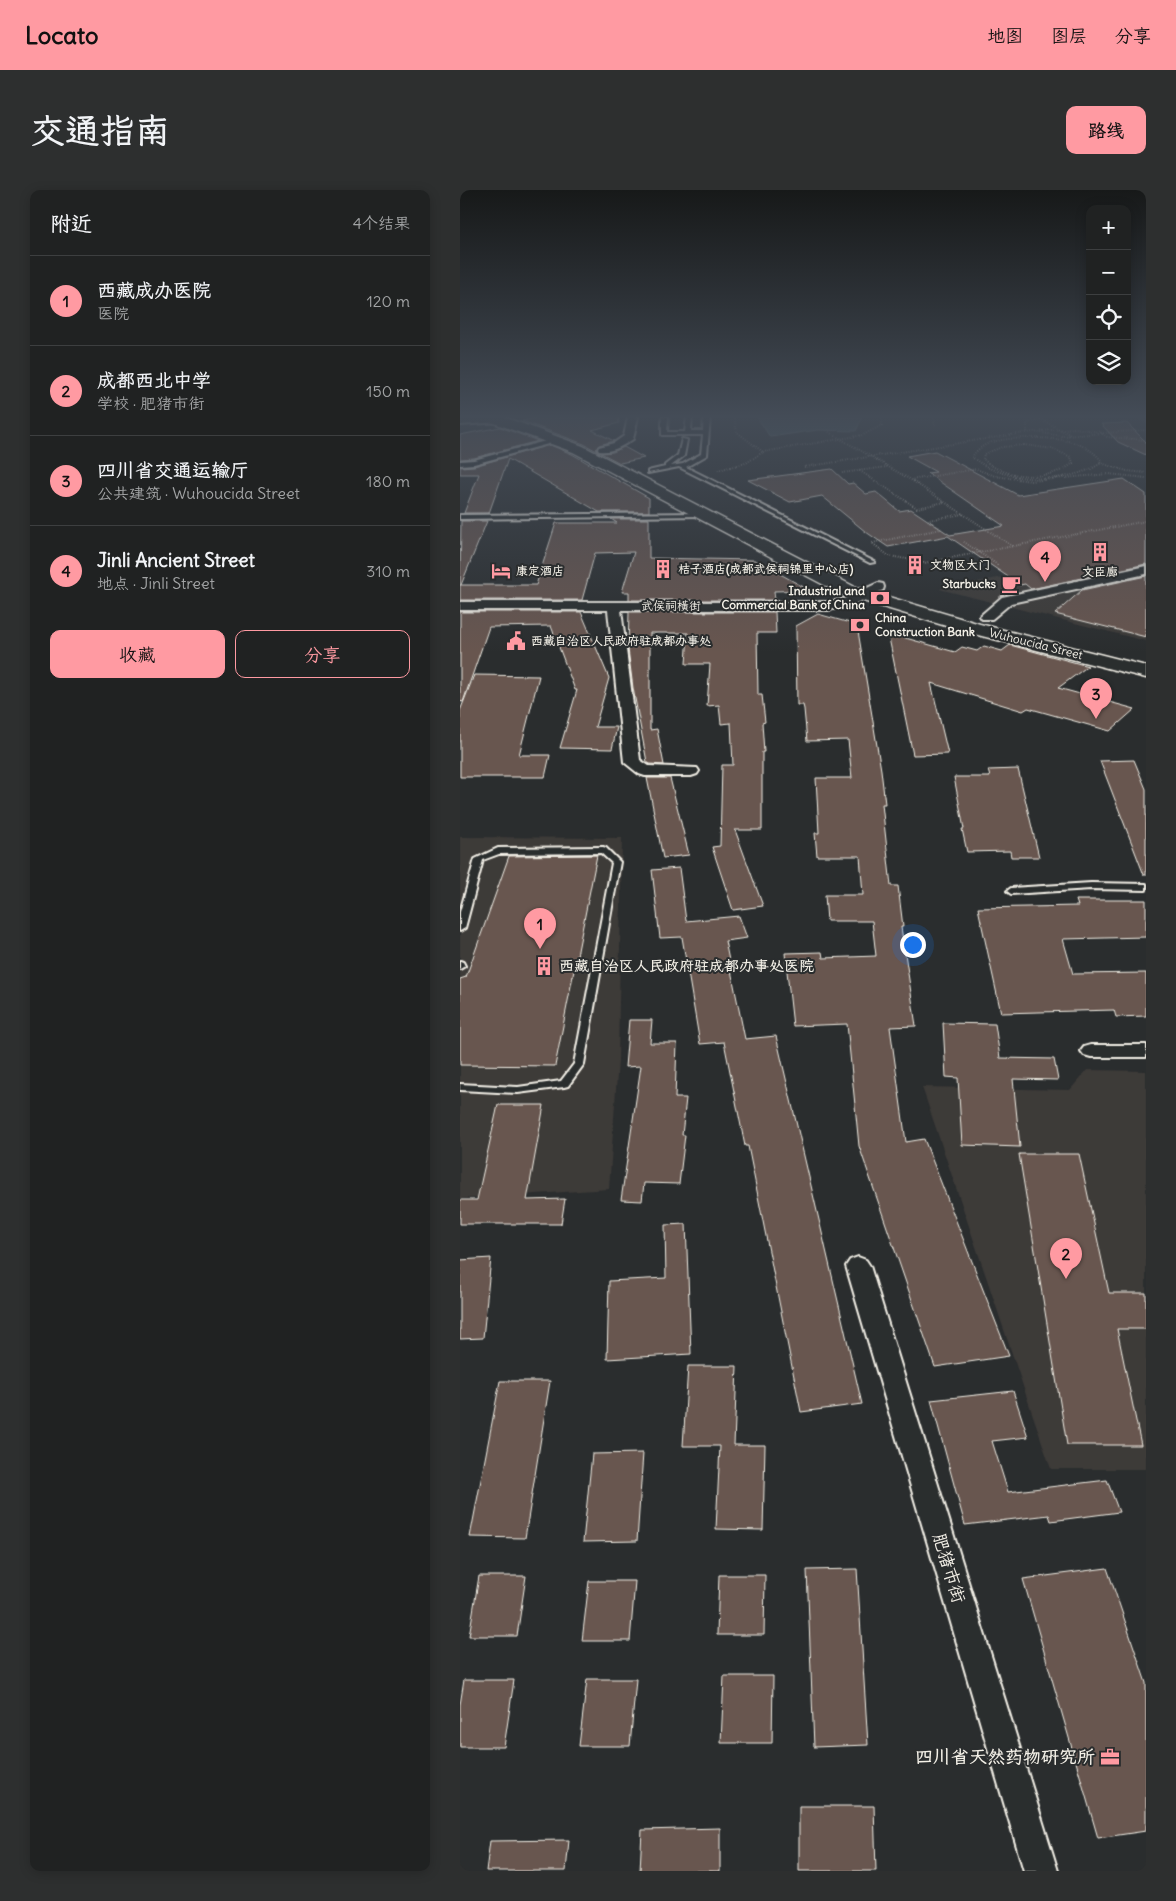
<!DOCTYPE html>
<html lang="zh">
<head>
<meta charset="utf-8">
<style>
	body { margin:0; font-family:Delius,"LXGW WenKai TC",sans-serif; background:#2d2f2f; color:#f1f3f6 }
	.controls { position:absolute; right:15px; top:15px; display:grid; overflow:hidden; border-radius:10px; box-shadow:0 2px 12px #0003 }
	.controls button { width:45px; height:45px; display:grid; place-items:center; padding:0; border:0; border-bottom:1px solid #3d3f40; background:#202222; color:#f1f3f6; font:25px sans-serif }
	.you { position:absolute; left:452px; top:754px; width:18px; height:18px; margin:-12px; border:4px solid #fff; border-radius:50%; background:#1a73e8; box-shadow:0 0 0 8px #1a73e833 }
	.badge { display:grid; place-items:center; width:32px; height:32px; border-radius:50%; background:#ff9aa2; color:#111; font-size:16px; font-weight:700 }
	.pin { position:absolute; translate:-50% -41px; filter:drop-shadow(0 1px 2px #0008) }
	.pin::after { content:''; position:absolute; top:26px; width:18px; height:15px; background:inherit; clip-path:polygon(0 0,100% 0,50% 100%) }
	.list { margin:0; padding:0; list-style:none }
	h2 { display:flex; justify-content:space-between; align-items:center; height:65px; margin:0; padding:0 20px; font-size:21px }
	h2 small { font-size:16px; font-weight:400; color:#a2a4a5 }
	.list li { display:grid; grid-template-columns:32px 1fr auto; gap:15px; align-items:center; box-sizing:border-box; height:90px; padding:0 20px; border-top:1px solid #3d3f40 }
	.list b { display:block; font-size:19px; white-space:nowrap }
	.list p { margin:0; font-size:16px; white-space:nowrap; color:#a2a4a5 }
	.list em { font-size:16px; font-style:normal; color:#a2a4a5 }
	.actions { display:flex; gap:10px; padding:15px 20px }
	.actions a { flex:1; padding:11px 0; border:1px solid #ff9aa2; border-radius:10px; text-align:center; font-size:18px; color:#ff9aa2 }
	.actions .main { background:#ff9aa2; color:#111 }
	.icon { flex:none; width:28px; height:28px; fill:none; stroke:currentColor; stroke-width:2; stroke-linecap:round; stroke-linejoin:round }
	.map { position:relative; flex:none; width:686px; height:1681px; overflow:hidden; border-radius:10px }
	header { display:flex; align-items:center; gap:30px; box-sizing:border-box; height:70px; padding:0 25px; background:#ff9aa2; color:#111 }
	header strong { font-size:24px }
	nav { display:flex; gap:28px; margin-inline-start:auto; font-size:18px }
	.intro { display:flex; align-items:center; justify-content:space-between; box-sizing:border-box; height:120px; padding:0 30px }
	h1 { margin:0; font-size:35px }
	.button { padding:12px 22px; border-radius:10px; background:#ff9aa2; color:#111; font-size:18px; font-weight:700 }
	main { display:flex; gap:30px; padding:0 30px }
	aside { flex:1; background:#202222; border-radius:10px; box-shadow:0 2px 12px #0003 }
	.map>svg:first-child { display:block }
	.built { fill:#3d3a38 }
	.water { fill:#4d6971; stroke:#909fa1 }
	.building { fill:#685750; stroke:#f4f1e8 }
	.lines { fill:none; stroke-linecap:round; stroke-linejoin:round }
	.lane-casing { stroke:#f4f1e8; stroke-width:4 }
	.street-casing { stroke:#f4f1e8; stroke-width:4 }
	.secondary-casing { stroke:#f4f1e8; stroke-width:3 }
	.path { stroke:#f4f1e8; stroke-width:2; stroke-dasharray:0.5 2; stroke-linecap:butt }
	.lane { fill:#2a2d2e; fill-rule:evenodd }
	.street { fill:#2a2d2e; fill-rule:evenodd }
	.secondary { fill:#2a2d2e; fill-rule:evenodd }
	.labels { text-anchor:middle; stroke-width:4; stroke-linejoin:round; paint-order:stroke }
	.far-poi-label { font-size:12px; font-weight:bold; fill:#f4f1e8; stroke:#2a2d2e; text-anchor:start }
	.far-street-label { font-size:12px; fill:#f4f1e8; stroke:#2a2d2e }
	.poi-label { font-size:15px; font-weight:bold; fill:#f4f1e8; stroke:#2a2d2e; text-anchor:start }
	.near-street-label { font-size:18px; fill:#f4f1e8; stroke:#2a2d2e }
	.near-poi-label { font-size:18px; font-weight:bold; fill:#f4f1e8; stroke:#2a2d2e; text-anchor:end }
</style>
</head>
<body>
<header>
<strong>Locato</strong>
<nav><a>地图</a><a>图层</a><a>分享</a></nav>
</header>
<div class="intro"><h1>交通指南</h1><a class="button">路线</a></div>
<main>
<aside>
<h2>附近<small>4个结果</small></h2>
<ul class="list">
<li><span class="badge">1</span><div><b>西藏成办医院</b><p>医院</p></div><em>120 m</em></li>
<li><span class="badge">2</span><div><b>成都西北中学</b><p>学校 · 肥猪市街</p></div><em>150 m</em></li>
<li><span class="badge">3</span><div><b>四川省交通运输厅</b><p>公共建筑 · Wuhoucida Street</p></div><em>180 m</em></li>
<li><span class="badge">4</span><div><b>Jinli Ancient Street</b><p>地点 · Jinli Street</p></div><em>310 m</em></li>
</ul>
<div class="actions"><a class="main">收藏</a><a>分享</a></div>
</aside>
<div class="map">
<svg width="686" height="1681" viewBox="0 0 686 1681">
	<rect width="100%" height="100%" fill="#2a2d2e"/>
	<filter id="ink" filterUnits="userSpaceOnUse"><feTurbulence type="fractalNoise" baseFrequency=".02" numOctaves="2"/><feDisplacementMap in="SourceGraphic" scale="10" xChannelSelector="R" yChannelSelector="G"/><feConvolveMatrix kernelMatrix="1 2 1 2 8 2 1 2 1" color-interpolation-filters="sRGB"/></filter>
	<g filter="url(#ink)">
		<path class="built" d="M686,360V451L479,399Z
			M0,647L162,648L158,871L149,999L0,1009Z
			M627,880L686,881V1279H591L462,897L610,900Z"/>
		<path class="water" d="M297,227H401L402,228L396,241L358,240L310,247Z"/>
		<path class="building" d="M79,227H158L159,233L132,240L154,251L139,255L137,261L124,254L62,231Z
			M667,233L686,252V265L658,252L641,234Z
			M40,237L78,251L14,268L0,269V245Z
			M90,255L112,264L189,308V322H139L48,269L29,323H4L19,284H0V277L14,276Z
			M164,257L184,268L160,273L141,263L153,262Z
			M475,261L558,305L664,289L686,304V374L571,399L565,394L560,395L488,346L428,357L406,342L362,306L330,312L288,290L372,279L388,294L393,293L406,304L416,302L439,321L451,319L490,345L544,336L467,283L476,282L447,266Z
			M151,329H189V368L295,370L349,400L314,401L315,410H169V402H162L174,362L135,363L122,410H0V395H76L96,333H157Z
			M1,331H27L1,395H0Z
			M686,386V447L595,424L622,400Z
			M0,422H121L149,488L135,537H157L152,559L100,558L117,500H115L91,436L29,437L3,512L0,511Z
			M169,422H315L316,443H297L298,505H302L305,532L302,533L304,562H302V640H275L303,716L273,720L252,657L260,656L262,575H273L271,533L261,534L259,515L247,516L250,474H226L228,443H190V540L197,539L204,575L190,574L187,572L173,498L168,459Z
			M358,424L397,435L421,580L425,614H422L431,696H438L443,737H441L456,836L430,837L446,952L464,949L549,1166L475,1177L399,956L387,834L333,836L325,763L362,762L363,768L416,766L412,731H367L365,705H403L400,666H357L355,643H359L356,588H392L388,550L347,551L344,519L343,515H337L336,436Z
			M428,443L495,462L502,457L517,461L524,456L542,461L550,455L628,476L598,498L675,519L650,541L568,518L563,521L471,493L488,564L453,565Z
			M14,485L79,486L59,565H90L85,587H0V521Z
			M674,570L686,599V685H684L640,571Z
			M558,579L579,667H551L550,661L507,662L502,639H504L494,587H530L528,580Z
			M187,588H210L229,665L203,668Z
			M137,665L95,876L0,875V789L6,787L49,666Z
			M219,678L226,731L279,726L287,748L265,751L285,849L316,846L402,1214L341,1222L288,956H285L264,852L240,854L222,747L200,748L192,680Z
			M616,710H686V747L603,749L613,784L686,783V826L656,827L654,820L541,823L518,718L618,716Z
			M169,830H192L190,853H217L215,908H226L222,945H225L219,994L184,993L182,1011L161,1010L181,876L165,877Z
			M483,833L535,834L540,868L594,869L598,890L553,889L560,957L502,955L498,888L486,887Z
			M38,915H84L67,1010L105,1009L101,1034H0V1010H17Z
			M559,964H619L649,1103H686V1139H657L681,1255H607Z
			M226,1034L231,1164L147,1169L149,1091L206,1088L205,1035Z
			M31,1068L23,1148L0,1149V1070Z
			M228,1176H277L274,1255H305L303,1340L256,1339L260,1256H223Z
			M40,1191H90L65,1348L10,1347Z
			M553,1201L568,1247L532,1251L548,1302L647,1290L659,1322L591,1331L589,1325L505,1335L471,1210Z
			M183,1263L177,1351L123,1352L132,1264Z
			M647,1378L686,1493V1641L638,1648L563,1389Z
			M397,1379L408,1555L354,1557L347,1380Z
			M259,1385H305L304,1445H257Z
			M19,1386H66L57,1446H9Z
			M129,1391H175L170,1451H122Z
			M264,1486H313L312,1553H261Z
			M127,1489H176L170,1556H119Z
			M4,1490H54L44,1557H0V1515Z
			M339,1616H414L416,1681H339Z
			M260,1638V1681H180L182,1640Z
			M109,1650L106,1681H26L30,1651Z"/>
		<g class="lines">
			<g class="lane-casing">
				<path id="lane" d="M202,227H208L207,242H225L227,227H232L231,241H243L244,227H250L247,265L226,277L415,372L410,373L219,277L188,283V281L205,277V275L218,265L222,249L227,250L224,266L211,276L223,274L241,264L243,245H202Z
					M97,248L99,249V251L14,274L0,275V271L14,270Z
					M245,323V325L243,326L0,329V325Z
					M143,657L146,658L160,672L124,874L108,896L104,897L58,903L0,900V894L58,897L101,891L114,874L152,673L141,663L39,664L23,670L5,738L0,741V722L15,669L38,658Z
					M631,693L686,694V700L631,699L551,704L547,701L551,698Z
					M0,771L3,772L5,776L0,779Z"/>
			</g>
			<g class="street-casing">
				<path id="street" d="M26,227H43L44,229L39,232L0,235V229Z
					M168,227H178L173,249C163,256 151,263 139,261L138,259L139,257L154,253L164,246Z
					M686,376V384L551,413L532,429H522L520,426L542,407Z
					M418,393L423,394L424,397L423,400L390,416L368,420H161L180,570L189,576L237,578L239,581L237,584L231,586H185L179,584L164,572L148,420H0V412H368L381,410Z
					M631,855H686V867H631L624,865L621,861L624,857Z
					M398,1067L406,1070L410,1076L598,1681H564L386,1076L390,1070Z"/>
			</g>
			<g class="secondary-casing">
				<path id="secondary" d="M24,227H44L123,256L395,397L520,434L686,476V488L506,442L383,405L113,262L26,230Z"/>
			</g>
			<path class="path" d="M474,227L475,236
				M576,227L611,245
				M677,227L686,232
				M581,241L615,238L640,242L647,247L686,250
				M369,242L451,290
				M567,242V233L579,230
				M566,248C593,248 622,248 641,270L640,274C605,295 544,294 512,267C523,249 547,249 566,248Z
				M564,255L593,259L611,267L613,273C591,292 543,289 523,269L524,264L542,257Z
				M303,262L403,245L422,235V227
				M640,273L667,281L686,283
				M344,277L564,243L574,242L603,246L686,240
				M258,280L286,273L303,262L277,242L274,227
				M400,281L457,318L485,312
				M382,283L427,277
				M504,352L539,376
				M552,356L451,290L516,279L535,286L571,291L649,284L686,288
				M464,372L429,366L412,353L481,339L468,330L503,324
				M448,376L686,331"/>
			<use href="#lane" class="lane"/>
			<use href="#street" class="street"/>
			<use href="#secondary" class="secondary"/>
		</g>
	</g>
	<linearGradient id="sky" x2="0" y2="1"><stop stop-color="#171919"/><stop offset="0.49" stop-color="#444c57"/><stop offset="1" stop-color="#444c57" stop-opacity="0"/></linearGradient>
	<rect width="686" height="462" fill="url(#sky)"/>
	<defs>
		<g id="building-bare" transform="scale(1.5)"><path d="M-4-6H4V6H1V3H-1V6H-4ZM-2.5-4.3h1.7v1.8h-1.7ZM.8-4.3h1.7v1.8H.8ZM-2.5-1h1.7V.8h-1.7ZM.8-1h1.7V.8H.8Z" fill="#ff9aa2" stroke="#2a2d2e" stroke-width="2.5" paint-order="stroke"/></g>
		<g id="hotel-bare" transform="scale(1.5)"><path d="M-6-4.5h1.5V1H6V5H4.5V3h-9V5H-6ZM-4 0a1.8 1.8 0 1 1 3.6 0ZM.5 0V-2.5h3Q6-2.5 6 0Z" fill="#ff9aa2" stroke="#2a2d2e" stroke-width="2.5" paint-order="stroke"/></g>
		<g id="cafe-bare" transform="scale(1.5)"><path d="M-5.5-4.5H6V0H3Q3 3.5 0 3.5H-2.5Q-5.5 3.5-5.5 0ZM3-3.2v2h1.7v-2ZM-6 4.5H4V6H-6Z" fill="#ff9aa2" stroke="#2a2d2e" stroke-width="2.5" paint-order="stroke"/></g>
		<g id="bank-bare" transform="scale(1.5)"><path d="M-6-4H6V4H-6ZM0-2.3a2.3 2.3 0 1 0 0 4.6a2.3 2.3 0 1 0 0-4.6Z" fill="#ff9aa2" stroke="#2a2d2e" stroke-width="2.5" paint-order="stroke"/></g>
		<g id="civic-bare" transform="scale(1.5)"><path d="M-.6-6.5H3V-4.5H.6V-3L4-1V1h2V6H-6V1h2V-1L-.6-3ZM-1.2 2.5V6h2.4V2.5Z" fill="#ff9aa2" stroke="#2a2d2e" stroke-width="2.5" paint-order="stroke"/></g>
		<g id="office-bare" transform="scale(1.5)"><path d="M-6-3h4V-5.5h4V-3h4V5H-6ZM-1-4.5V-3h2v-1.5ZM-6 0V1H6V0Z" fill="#ff9aa2" stroke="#2a2d2e" stroke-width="2.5" paint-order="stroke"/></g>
	</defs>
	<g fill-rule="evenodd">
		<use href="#building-bare" x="640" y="362"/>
		<use href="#building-bare" x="455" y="375"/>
		<use href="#building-bare" x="203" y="379"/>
		<use href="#hotel-bare" x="41" y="381"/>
		<use href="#cafe-bare" x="551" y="394"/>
		<use href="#bank-bare" x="420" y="408"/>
		<use href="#bank-bare" x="400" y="435"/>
		<use href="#civic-bare" x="56" y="451"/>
		<use href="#building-bare" x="84" y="776"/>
		<use href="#office-bare" x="650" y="1567"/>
	</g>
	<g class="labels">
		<g class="far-poi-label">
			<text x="470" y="379">文物区大门</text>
			<text x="218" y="383">桔子酒店(成都武侯祠锦里中心店)</text>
			<text x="56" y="385">康定酒店</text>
			<text x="640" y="386" text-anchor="middle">文臣廊</text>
			<text x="536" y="398" text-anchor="end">Starbucks</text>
			<text x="405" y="405" text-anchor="end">Industrial and<tspan x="405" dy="14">Commercial Bank of China</tspan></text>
			<text x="415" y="432">China<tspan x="415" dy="14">Construction Bank</tspan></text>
			<text x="71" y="455">西藏自治区人民政府驻成都办事处</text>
		</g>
		<g class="far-street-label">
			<text x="211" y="420">武侯祠横街</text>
			<text transform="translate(576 454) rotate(14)" y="4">Wuhoucida Street</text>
		</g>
		<g class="poi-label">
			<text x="99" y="781">西藏自治区人民政府驻成都办事处医院</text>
		</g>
		<g class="near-street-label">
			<text transform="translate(489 1378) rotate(73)" y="6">肥猪市街</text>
		</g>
		<g class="near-poi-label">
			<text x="635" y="1573">四川省天然药物研究所</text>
		</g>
	</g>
</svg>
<div class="controls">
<button>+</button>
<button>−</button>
<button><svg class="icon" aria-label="locate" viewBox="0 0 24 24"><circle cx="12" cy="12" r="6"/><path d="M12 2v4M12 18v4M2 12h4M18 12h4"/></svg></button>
<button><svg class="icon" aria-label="layers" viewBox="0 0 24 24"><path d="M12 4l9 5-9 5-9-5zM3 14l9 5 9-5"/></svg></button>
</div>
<div class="you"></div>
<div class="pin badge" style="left:80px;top:759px">1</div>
<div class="pin badge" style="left:606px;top:1089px">2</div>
<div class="pin badge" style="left:636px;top:529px">3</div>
<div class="pin badge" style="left:585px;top:392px">4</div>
</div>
</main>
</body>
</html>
